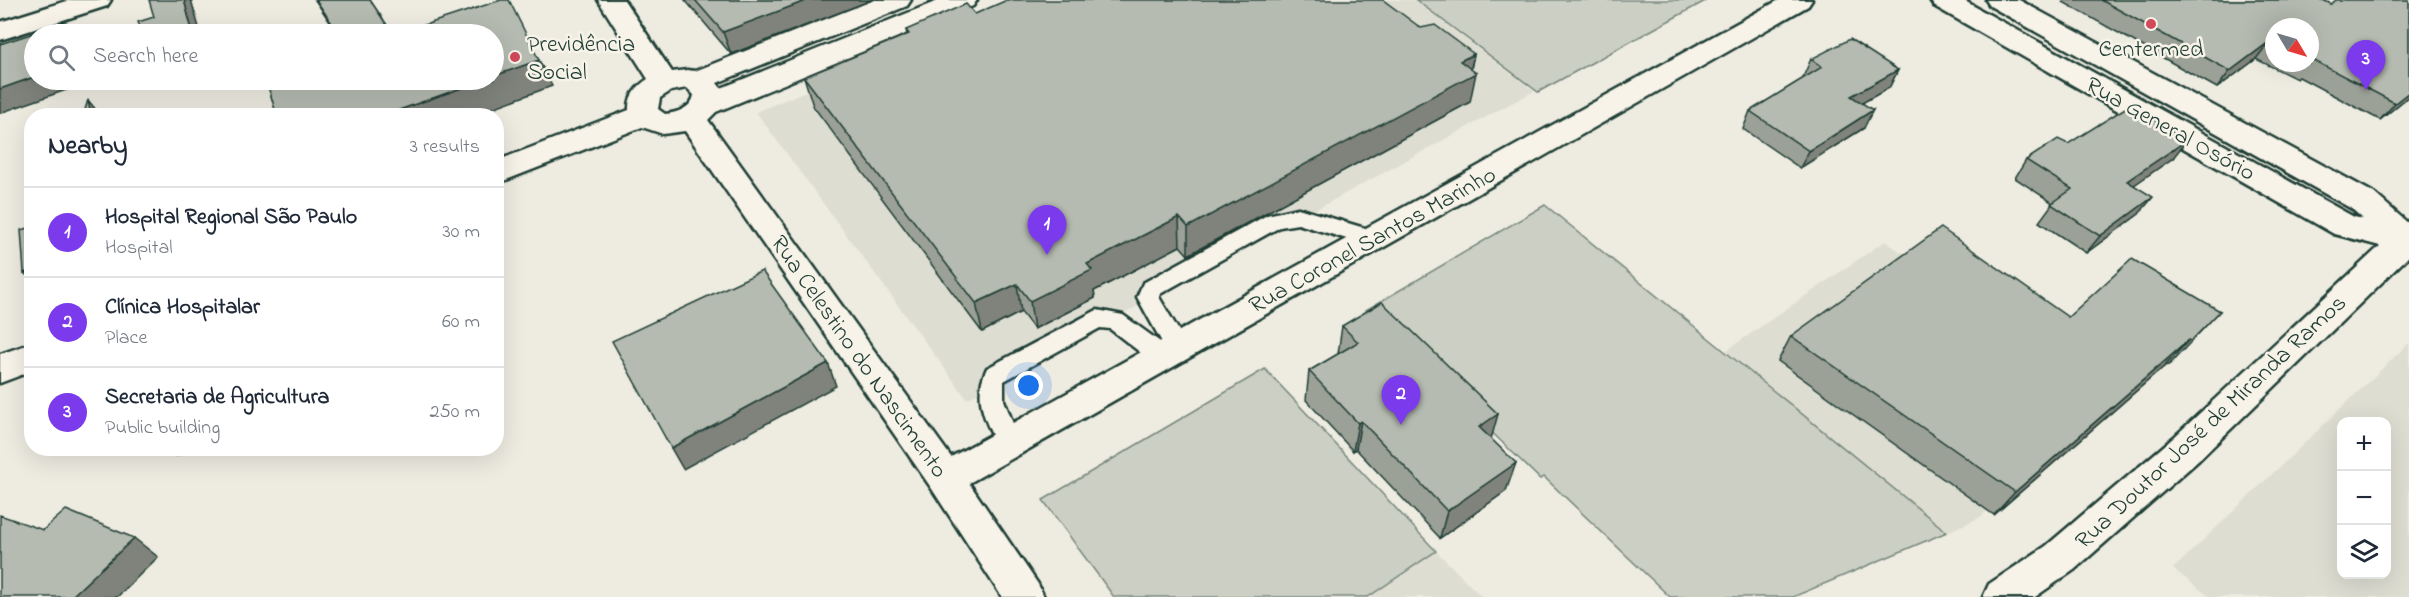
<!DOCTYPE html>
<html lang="en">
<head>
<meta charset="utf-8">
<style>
	body { margin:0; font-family:"Indie Flower",sans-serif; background:#f6f6f7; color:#1f2937 }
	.controls { position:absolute; right:18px; bottom:18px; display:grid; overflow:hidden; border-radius:12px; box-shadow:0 6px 24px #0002 }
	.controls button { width:54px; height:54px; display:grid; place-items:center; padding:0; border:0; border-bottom:2px solid #e0e1e3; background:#fff; color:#1f2937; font:30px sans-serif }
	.compass { position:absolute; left:2265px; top:18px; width:54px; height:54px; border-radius:50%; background:#fff; box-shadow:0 6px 24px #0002; rotate:128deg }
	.you { position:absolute; left:1029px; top:386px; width:21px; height:21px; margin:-15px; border:4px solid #fff; border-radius:50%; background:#1a73e8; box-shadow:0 0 0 9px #1a73e833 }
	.badge { display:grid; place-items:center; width:39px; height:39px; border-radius:50%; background:#7c3aed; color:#fff; font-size:20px; font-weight:700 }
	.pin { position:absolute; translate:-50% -50px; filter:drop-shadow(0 2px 3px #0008) }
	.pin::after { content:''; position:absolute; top:32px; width:21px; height:18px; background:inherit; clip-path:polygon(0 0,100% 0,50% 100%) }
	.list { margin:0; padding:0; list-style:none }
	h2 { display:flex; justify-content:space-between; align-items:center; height:78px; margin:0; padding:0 24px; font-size:26px }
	h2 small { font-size:20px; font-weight:400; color:#747a83 }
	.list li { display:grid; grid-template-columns:39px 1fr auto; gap:18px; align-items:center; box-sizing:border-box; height:90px; padding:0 24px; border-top:2px solid #e0e1e3 }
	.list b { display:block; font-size:22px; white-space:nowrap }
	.list p { margin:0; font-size:20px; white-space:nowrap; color:#747a83 }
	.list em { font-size:20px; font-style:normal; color:#747a83 }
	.icon { flex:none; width:33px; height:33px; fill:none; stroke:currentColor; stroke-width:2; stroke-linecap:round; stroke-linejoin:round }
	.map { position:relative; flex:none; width:2409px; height:597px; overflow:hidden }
	.search { position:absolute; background:#fff; box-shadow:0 6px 24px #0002; left:24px; top:24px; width:480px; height:66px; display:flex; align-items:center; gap:15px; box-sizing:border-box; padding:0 21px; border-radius:33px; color:#747a83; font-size:22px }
	.panel { position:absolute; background:#fff; box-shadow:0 6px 24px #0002; left:24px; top:108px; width:480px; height:348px; border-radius:24px }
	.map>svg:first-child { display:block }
	.built { fill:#ddddd2; fill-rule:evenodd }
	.green { fill:#cccfc4; stroke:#76867c; stroke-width:1.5 }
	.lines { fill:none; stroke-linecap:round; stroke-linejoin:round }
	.lane-casing { stroke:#1f3d34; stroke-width:5 }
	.street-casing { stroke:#1f3d34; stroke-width:5 }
	.secondary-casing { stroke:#1f3d34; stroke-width:5 }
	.lane { fill:#f7f3e8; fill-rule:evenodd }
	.street { fill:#f7f3e8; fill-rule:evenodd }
	.secondary { fill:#f7f3e8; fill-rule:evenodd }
	.wall { fill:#9ca197; stroke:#1f3d34; stroke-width:1.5; fill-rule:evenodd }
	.shaded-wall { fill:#7f837b; stroke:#1f3d34; stroke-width:1.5 }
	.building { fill:#b5bbb0; stroke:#1f3d34; stroke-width:1.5 }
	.poi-dot { fill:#d1495b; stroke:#f7f3e8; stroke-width:2 }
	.labels { text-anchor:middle; stroke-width:5; stroke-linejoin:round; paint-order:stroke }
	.poi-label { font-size:24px; fill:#1f3d34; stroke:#f7f3e8; text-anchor:start }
	.street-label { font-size:24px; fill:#1f3d34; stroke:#f7f3e8 }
</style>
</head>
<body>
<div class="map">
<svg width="2409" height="597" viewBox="0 0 2409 597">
	<rect width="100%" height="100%" fill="#eeece1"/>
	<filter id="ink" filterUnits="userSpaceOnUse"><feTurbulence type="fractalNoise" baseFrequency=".0167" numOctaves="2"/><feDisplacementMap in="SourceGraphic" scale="12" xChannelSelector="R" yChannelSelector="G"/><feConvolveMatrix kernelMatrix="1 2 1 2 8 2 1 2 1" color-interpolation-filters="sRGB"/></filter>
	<g filter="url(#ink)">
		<path class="built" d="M1022,0H1414L1534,91L967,399L756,112Z
			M1885,241L2114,401L1979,518L1947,532L1724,352Z
			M2409,343V597H2210L2173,569ZM2342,422H2386V574H2342Z
			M1436,551L1482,597H1368Z"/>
		<path class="green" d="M1416,0H1707L1538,92Z
			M1545,205L1947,532L1793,597H1670L1544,477L1540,479L1366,310Z
			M1265,369L1436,551L1368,597H1114L1043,500Z"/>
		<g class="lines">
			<g class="lane-casing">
				<path id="lane" d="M1298,208L1381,233L1384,239L1381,245L1373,247L1298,224L1280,227L1160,294L1159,297L1189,348L1185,354L1174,356L1170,363L1162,365L1154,363L1110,329L1100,328L1004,381V400L1020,442L1017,449L1008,452L999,449C986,423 972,397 987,368L1097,310L1123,315L1163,344L1137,297L1143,283L1267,215Z"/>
			</g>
			<g class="street-casing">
				<path id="street" d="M70,0H111L107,6L0,40V22Z
					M598,0H624L672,72L687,70L695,71L874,0H911L907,6L717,83L721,88L940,0H977L973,6L716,112L708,120L951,457L1779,0H1812L1808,6L969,483L1038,584L1044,597H1002L932,489L685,131L663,134L642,127L496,184V161L629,110C628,96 637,86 648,79ZM687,88L694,95C692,108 677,113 665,114L658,109L660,98L671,91Z
					M32,343V371L0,383V354Z"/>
			</g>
			<g class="secondary-casing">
				<path id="secondary" d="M1930,0H1963L2354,217L2363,219L2352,209L1990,6L1986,0H2019L2374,193L2409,224V256L2199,460L2074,570L2035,597H1983L1989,584L2046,546L2173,438L2380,246L2334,234L1934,6Z"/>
			</g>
			<use href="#lane" class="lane"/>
			<use href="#street" class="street"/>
			<use href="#secondary" class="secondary"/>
		</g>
		<path class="wall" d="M315,0H370L393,34H338Z
			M685,0H872L731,54Z
			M2064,0H2323L2331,4L2409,0V96L2380,120L2299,77L2297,79L2256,59L2217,88L2063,2ZM2274,27H2310V63H2274Z
			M975,14L1421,28L1474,54L1471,69L1470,102L1188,255L1180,246L1094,291L1095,298L1034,329L1021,312L982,332L813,106L804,77L907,35L906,30Z
			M1811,59L1898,70L1889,88L1862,103L1864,128L1800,168L1743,129L1750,111L1804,78L1803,77Z
			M2068,144L2173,158L2134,185L2139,214L2086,253L2039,222L2053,203L2015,178L2026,160Z
			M2220,311L2168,366L2166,365L1994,515L1778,361L1791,336L2068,317Z
			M1342,326L1491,439L1506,491L1440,538L1356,449L1353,451L1306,400L1309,371L1338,354Z"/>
		<path class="shaded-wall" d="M184,0H191L201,34H193Z
			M808,0H872L731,54L723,32Z
			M2269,42L2256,59L2217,88L2230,71Z
			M1474,54L1469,77L1476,73L1470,102L1188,255V227L1460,61Z
			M539,60L552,86L471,116H382L484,80H494V76Z
			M1898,70L1889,88L1842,114L1851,96Z
			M34,77V80H70L72,88L0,113V89Z
			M2409,92V96L2380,120L2395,103Z
			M88,100L101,116H91Z
			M1873,110L1864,128L1800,168L1809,151Z
			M2187,140L2173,158L2114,199L2127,181Z
			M2153,197L2139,214L2086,253L2100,236Z
			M1179,217L1180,246L1094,291L1095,298L1034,329L1030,301L1087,264Z
			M32,270V280L24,273Z
			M1017,284L1021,312L982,332L976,303Z
			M2189,340L2166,365L1994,515L2015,492Z
			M828,363L836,386L683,469L671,448Z
			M1498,414L1490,443L1479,427Z
			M1361,421L1356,449L1353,451L1358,423Z
			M168,448H195L177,456Z
			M1516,463L1506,491L1440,538L1447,511Z
			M134,538L158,557L117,597H71Z"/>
		<path class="building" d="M149,0H184L193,34H143L138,22L154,17Z
			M316,0H370L393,34H339Z
			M501,0H509L539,60L494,76V34H397Z
			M695,0H808L723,32Z
			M1007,0H1383L1421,28L1435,25L1474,54L1460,61L1476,73L1188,227L1179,217L1087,264L1092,270L1030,301L1017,284L976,303L804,77L909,34L906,30L966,4L975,14Z
			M2101,0H2323L2331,4L2336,0H2409V92L2395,103L2313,60L2310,62V27H2274V45L2269,42L2230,71Z
			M46,29L48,34H34V77L0,89V44Z
			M1850,39L1898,70L1851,96L1873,110L1809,151L1750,111L1822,67L1811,59Z
			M266,80H484L382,116H277Z
			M88,100L91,116H83Z
			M2130,105L2187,140L2127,181L2153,197L2100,236L2051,204L2072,189L2026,160L2058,139L2068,144Z
			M32,227V270L24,273L21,230Z
			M1941,228L2068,317L2132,259L2220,311L2191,341L2189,340L2015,492L1791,336Z
			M762,271L828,363L671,448L612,341Z
			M1382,302L1498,414L1479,427L1516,463L1447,511L1361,421L1358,423L1309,371L1358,342L1342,326Z
			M66,510L134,538L71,597H0V515L43,530Z"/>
	</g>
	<g class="poi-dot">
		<circle cx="2151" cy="24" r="6"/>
		<circle cx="515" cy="57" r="6"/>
	</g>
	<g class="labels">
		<g class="poi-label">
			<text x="527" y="51">Previdência<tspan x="527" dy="28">Social</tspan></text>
			<text x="2151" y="56" text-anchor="middle">Centermed</text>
		</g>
		<g class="street-label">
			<text transform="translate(2171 128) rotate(29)" y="8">Rua General Osório</text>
			<text transform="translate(1372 239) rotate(-29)" y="8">Rua Coronel Santos Marinho</text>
			<text transform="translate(860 356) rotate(55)" y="8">Rua Celestino do Nascimento</text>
			<text transform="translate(2210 421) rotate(-43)" y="8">Rua Doutor José de Miranda Ramos</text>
		</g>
	</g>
</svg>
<div class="controls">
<button>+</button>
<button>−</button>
<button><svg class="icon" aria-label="layers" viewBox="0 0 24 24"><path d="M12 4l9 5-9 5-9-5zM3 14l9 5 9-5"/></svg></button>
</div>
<svg class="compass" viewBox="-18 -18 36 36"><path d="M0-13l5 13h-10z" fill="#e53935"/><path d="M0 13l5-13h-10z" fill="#747a83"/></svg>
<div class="you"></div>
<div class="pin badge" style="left:1047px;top:255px">1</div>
<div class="pin badge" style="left:1401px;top:425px">2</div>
<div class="pin badge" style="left:2366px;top:90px">3</div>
<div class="search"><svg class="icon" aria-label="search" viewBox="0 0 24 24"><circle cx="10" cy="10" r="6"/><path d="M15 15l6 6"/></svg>Search here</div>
<section class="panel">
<h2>Nearby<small>3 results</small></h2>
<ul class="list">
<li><span class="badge">1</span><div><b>Hospital Regional São Paulo</b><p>Hospital</p></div><em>30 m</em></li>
<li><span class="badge">2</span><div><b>Clínica Hospitalar</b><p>Place</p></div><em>60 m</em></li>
<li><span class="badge">3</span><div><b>Secretaria de Agricultura</b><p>Public building</p></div><em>250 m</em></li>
</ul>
</section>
</div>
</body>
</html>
